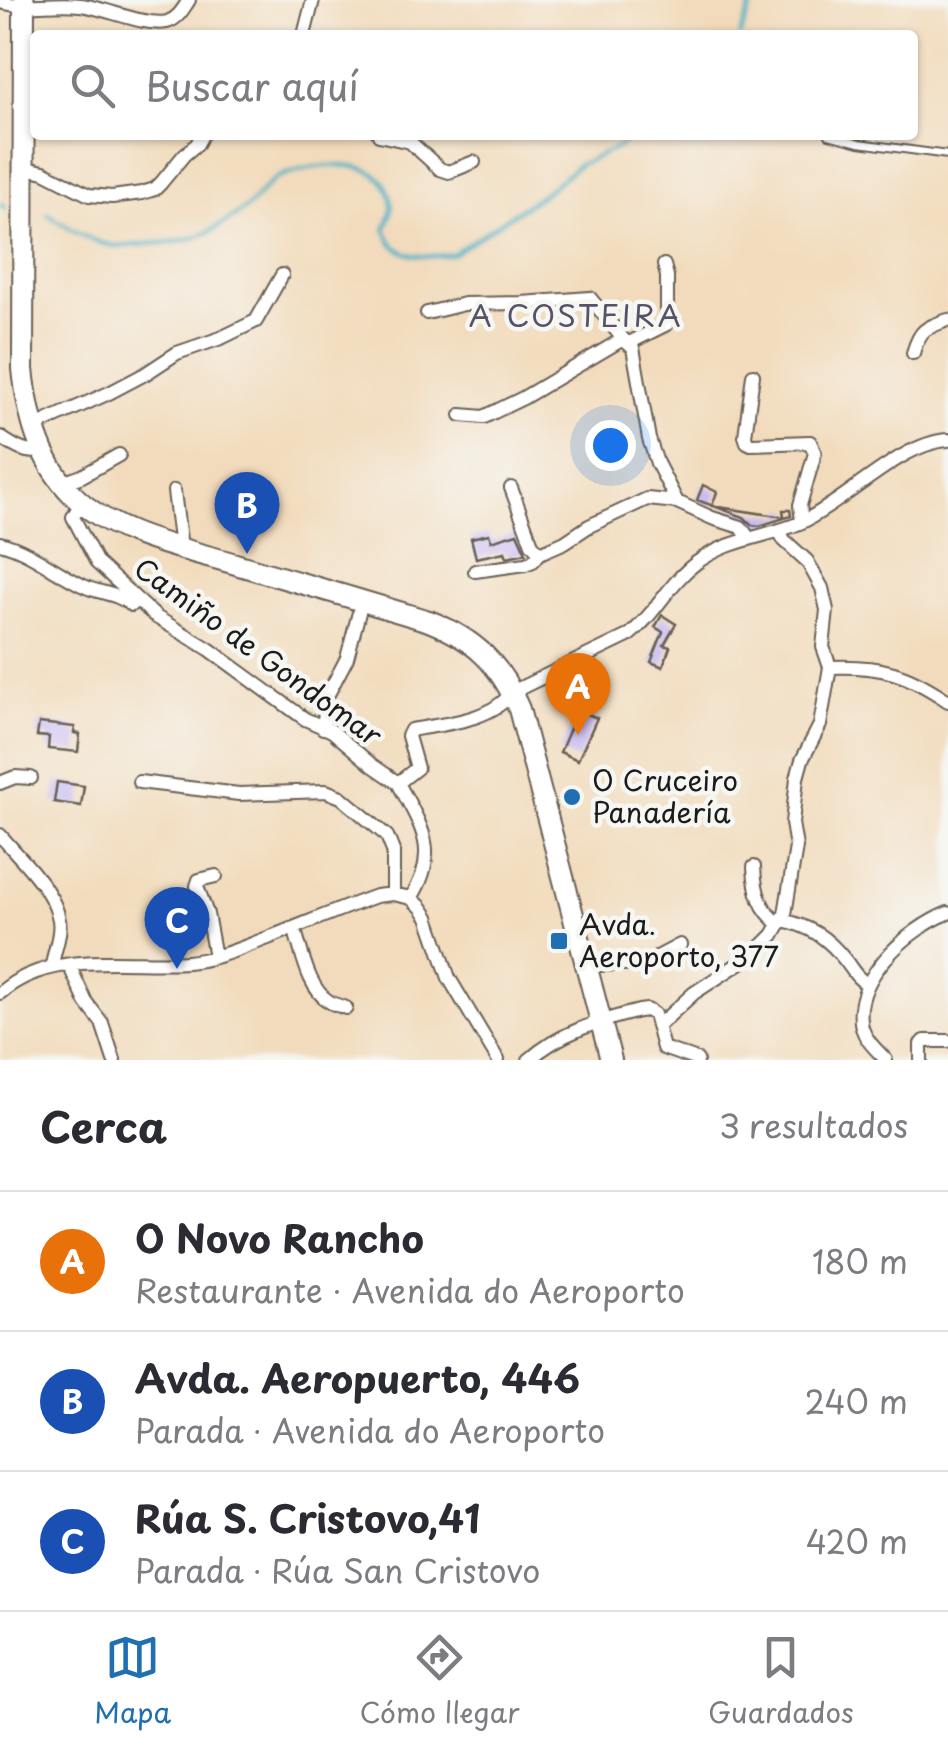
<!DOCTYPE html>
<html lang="es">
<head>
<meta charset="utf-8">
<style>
	body { margin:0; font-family:"Playpen Sans",sans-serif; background:#f7f7f7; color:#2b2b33 }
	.you { position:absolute; left:610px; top:445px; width:35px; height:35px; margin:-25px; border:8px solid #fff; border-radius:50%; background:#1a73e8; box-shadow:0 0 0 15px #1a73e833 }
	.badge { display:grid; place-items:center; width:65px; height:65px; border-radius:50%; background:#1f6fb2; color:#fff; font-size:32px; font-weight:700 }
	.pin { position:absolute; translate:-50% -82px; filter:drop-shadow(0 2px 5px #0008) }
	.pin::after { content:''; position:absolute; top:52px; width:35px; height:30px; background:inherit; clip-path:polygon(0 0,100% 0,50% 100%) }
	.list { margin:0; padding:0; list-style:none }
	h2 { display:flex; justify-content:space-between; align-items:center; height:130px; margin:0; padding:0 40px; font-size:42px }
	h2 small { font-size:32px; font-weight:400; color:#7c7c81 }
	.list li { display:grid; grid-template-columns:65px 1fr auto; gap:30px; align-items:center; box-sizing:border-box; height:140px; padding:0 40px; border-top:2px solid #e1e1e2 }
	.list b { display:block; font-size:38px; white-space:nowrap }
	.list p { margin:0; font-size:32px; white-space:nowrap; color:#7c7c81 }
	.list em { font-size:32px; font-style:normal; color:#7c7c81 }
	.icon { flex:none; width:55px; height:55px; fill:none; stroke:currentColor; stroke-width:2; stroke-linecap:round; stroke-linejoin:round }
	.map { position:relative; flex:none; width:948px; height:1060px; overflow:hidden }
	.search { position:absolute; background:#fff; box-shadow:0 2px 8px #0004; left:30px; right:30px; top:30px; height:110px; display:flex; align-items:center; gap:25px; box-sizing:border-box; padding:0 35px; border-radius:10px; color:#7c7c81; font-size:38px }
	.sheet { height:550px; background:#fff }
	nav { display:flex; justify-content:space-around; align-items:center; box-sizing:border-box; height:140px; border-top:2px solid #e1e1e2; background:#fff; font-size:28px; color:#7c7c81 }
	nav a { display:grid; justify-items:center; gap:5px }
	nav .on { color:#1f6fb2 }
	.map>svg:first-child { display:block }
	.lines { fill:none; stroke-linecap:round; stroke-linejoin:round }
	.stream { stroke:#47b0c6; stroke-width:4 }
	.building { fill:#c4b7f4 }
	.lane-casing { stroke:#675f54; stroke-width:10 }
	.street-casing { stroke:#675f54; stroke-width:16 }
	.primary-casing { stroke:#675f54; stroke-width:24 }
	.lane { stroke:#fff; stroke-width:6 }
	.street { stroke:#fff; stroke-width:12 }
	.primary { stroke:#fff; stroke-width:20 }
	.poi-dot { fill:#1f6fb2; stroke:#f6f6f2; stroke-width:4 }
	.labels { text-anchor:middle; stroke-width:9; stroke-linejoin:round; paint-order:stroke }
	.street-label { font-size:28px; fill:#1c1c1c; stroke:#f6f6f2 }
	.poi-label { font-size:28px; fill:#1c1c1c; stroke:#f6f6f2; text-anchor:start }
	.neighbourhood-label { font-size:30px; letter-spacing:2.5px; fill:#575268; stroke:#f6f6f2 }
</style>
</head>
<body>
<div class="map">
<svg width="948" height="1060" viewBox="0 0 948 1060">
	<rect width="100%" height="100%" fill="#f6f6f2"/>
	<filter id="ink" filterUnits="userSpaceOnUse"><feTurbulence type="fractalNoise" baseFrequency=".01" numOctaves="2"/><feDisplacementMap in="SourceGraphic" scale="20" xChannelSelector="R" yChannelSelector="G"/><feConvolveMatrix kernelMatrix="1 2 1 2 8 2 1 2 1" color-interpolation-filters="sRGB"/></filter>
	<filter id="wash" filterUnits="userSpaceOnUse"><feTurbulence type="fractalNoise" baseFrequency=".0048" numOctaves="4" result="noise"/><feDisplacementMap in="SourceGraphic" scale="40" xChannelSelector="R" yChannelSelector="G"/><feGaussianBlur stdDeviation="2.25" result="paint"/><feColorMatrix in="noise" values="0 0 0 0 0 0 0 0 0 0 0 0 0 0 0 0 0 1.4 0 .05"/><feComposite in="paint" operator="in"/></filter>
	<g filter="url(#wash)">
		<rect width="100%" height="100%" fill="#f2dbbc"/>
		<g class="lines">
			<path class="stream" d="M740,35L754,0
				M0,204L4,207
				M48,214C69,228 91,244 117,246C126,247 137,245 147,244C162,243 178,243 193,238C210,233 232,219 246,208C258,198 265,184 279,177C306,165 369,155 386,186C395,202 393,212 385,229C388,234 389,240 394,245C407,259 435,257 453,254L544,193L578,165L617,148L633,135"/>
		</g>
		<g id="blocks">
			<path class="building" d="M703,485L717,492L712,506L784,517L783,510H790L791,516L759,526L752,525L744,517L697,500Z
				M517,533L526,553L507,557L505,552L476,558L471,538L489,534L491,541Z
				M662,615L676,624L664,645L670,647L663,667L651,662L663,632L655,627Z
				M578,710L597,718L578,760L560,752Z
				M39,723L75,727L74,733L80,734L78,752L48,749L49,737L37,736Z
				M57,782L84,786L81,806L54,802Z"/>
		</g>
	</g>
	<g filter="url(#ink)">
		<use href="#blocks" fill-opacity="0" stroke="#675f54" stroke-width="2.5"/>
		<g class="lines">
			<g class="lane-casing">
				<path id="lane" d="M829,135L859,143L948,155"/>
			</g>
			<g class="street-casing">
				<path id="street" d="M0,2C26,9 53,2 80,5C103,7 146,27 167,22C178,19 183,9 189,0
					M304,35L313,0
					M379,135L410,142L440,169L449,172L474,162
					M22,167L44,172L89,195L112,197L142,193L155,189L161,183L184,155L197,144L202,135
					M427,313L464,304L522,303L590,298L623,339L633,348L649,439L657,463L677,502L712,518L741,527L748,537
					M629,343L667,324V276L664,265
					M913,353C920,329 925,328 948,320
					M753,375L745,436L747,442L751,444L810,442L815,453L800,505L802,522
					M461,415L484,417L523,398L623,339
					M33,427L109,393L145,374L177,353L221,338L256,321L282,275
					M0,437C12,445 27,456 41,450
					M62,483L82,476L119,455
					M511,488L532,544L540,553L565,542L589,526L647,499L677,502
					M174,491L181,548
					M81,503L73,517L97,563L156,617L209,649L305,719L332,731L372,765L398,783
					M0,543C32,551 57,574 86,587C102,594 117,593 131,605
					M475,571L526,564L533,561L540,553
					M830,667C881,665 907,673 948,701
					M323,728L327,696L347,658L362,601
					M139,782L239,794L326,791L341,797L387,836L393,851V894
					M0,783L15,777L31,778
					M0,835C19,857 55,891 59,920C62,935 53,952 52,967
					M754,867C755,890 760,911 780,924
					M411,898C441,851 421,826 398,783L417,768L408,736L411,730C442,724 492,721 512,692L628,636C655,615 669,583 696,563C730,538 766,538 802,522C847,501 900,443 948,440
					M782,920C810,926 828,938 845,960C853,970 856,978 867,984
					M294,928C302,951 308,990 330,1002C335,1005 341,1006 346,1008
					M215,957L207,914L197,886L199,880L216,876
					M69,965L86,1002L102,1023L114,1060
					M586,967L597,965L646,963L680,945
					M0,993C50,949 126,966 187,962C215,960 241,948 268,938C304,924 340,909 376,896L393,894L411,898L421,907L428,917L449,978L498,1060
					M659,1025L694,993L755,953L773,935L785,914L796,847L792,823L797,778L802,760L820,725L830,667L823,647L827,610L822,588L807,561L784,540L779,530
					M663,1048L697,1060
					M529,1060C560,1032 599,1021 639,1011L647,1010L654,1014L663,1048
					M886,1060C877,1050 866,1041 862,1028C851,979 908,929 948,913
					M921,1060V1044L925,1041H948"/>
			</g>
			<g class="primary-casing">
				<path id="primary" d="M24,0L23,369C28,416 38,459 72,494C114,537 183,548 239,565C302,583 366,602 429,621C474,639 500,663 519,709L611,1060"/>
			</g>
			<use href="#lane" class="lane"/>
			<use href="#street" class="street"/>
			<use href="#primary" class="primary"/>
		</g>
	</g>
	<g class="poi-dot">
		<circle cx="572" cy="797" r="10"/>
		<rect x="549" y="931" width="20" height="20" rx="5"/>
	</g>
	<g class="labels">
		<g class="street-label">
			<text transform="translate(258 652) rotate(36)" y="10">Camiño de Gondomar</text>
		</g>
		<g class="poi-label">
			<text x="592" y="791">O Cruceiro<tspan x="592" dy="32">Panadería</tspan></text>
			<text x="579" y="935">Avda.<tspan x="579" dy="32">Aeroporto, 377</tspan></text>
		</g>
		<g class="neighbourhood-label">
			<text x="576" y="327">A COSTEIRA</text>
		</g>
	</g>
</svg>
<div class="you"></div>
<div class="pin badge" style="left:578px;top:735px;background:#e8710a">A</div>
<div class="pin badge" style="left:247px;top:554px;background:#1a4fb4">B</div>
<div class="pin badge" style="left:177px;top:969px;background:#1a4fb4">C</div>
<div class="search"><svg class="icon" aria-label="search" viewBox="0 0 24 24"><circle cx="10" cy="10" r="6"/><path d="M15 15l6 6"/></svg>Buscar aquí</div>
</div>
<section class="sheet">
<h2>Cerca<small>3 resultados</small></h2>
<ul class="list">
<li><span class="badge" style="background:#e8710a">A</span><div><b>O Novo Rancho</b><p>Restaurante · Avenida do Aeroporto</p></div><em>180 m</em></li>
<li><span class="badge" style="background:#1a4fb4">B</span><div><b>Avda. Aeropuerto, 446</b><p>Parada · Avenida do Aeroporto</p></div><em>240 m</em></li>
<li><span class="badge" style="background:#1a4fb4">C</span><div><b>Rúa S. Cristovo,41</b><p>Parada · Rúa San Cristovo</p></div><em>420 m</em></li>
</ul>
</section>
<nav>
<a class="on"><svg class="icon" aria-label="map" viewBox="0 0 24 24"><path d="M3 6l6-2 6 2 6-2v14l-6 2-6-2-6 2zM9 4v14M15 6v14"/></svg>Mapa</a>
<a><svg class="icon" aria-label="directions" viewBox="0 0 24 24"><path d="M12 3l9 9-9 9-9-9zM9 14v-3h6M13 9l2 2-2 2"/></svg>Cómo llegar</a>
<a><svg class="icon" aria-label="saved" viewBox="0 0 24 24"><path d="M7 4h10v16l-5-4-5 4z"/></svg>Guardados</a>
</nav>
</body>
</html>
